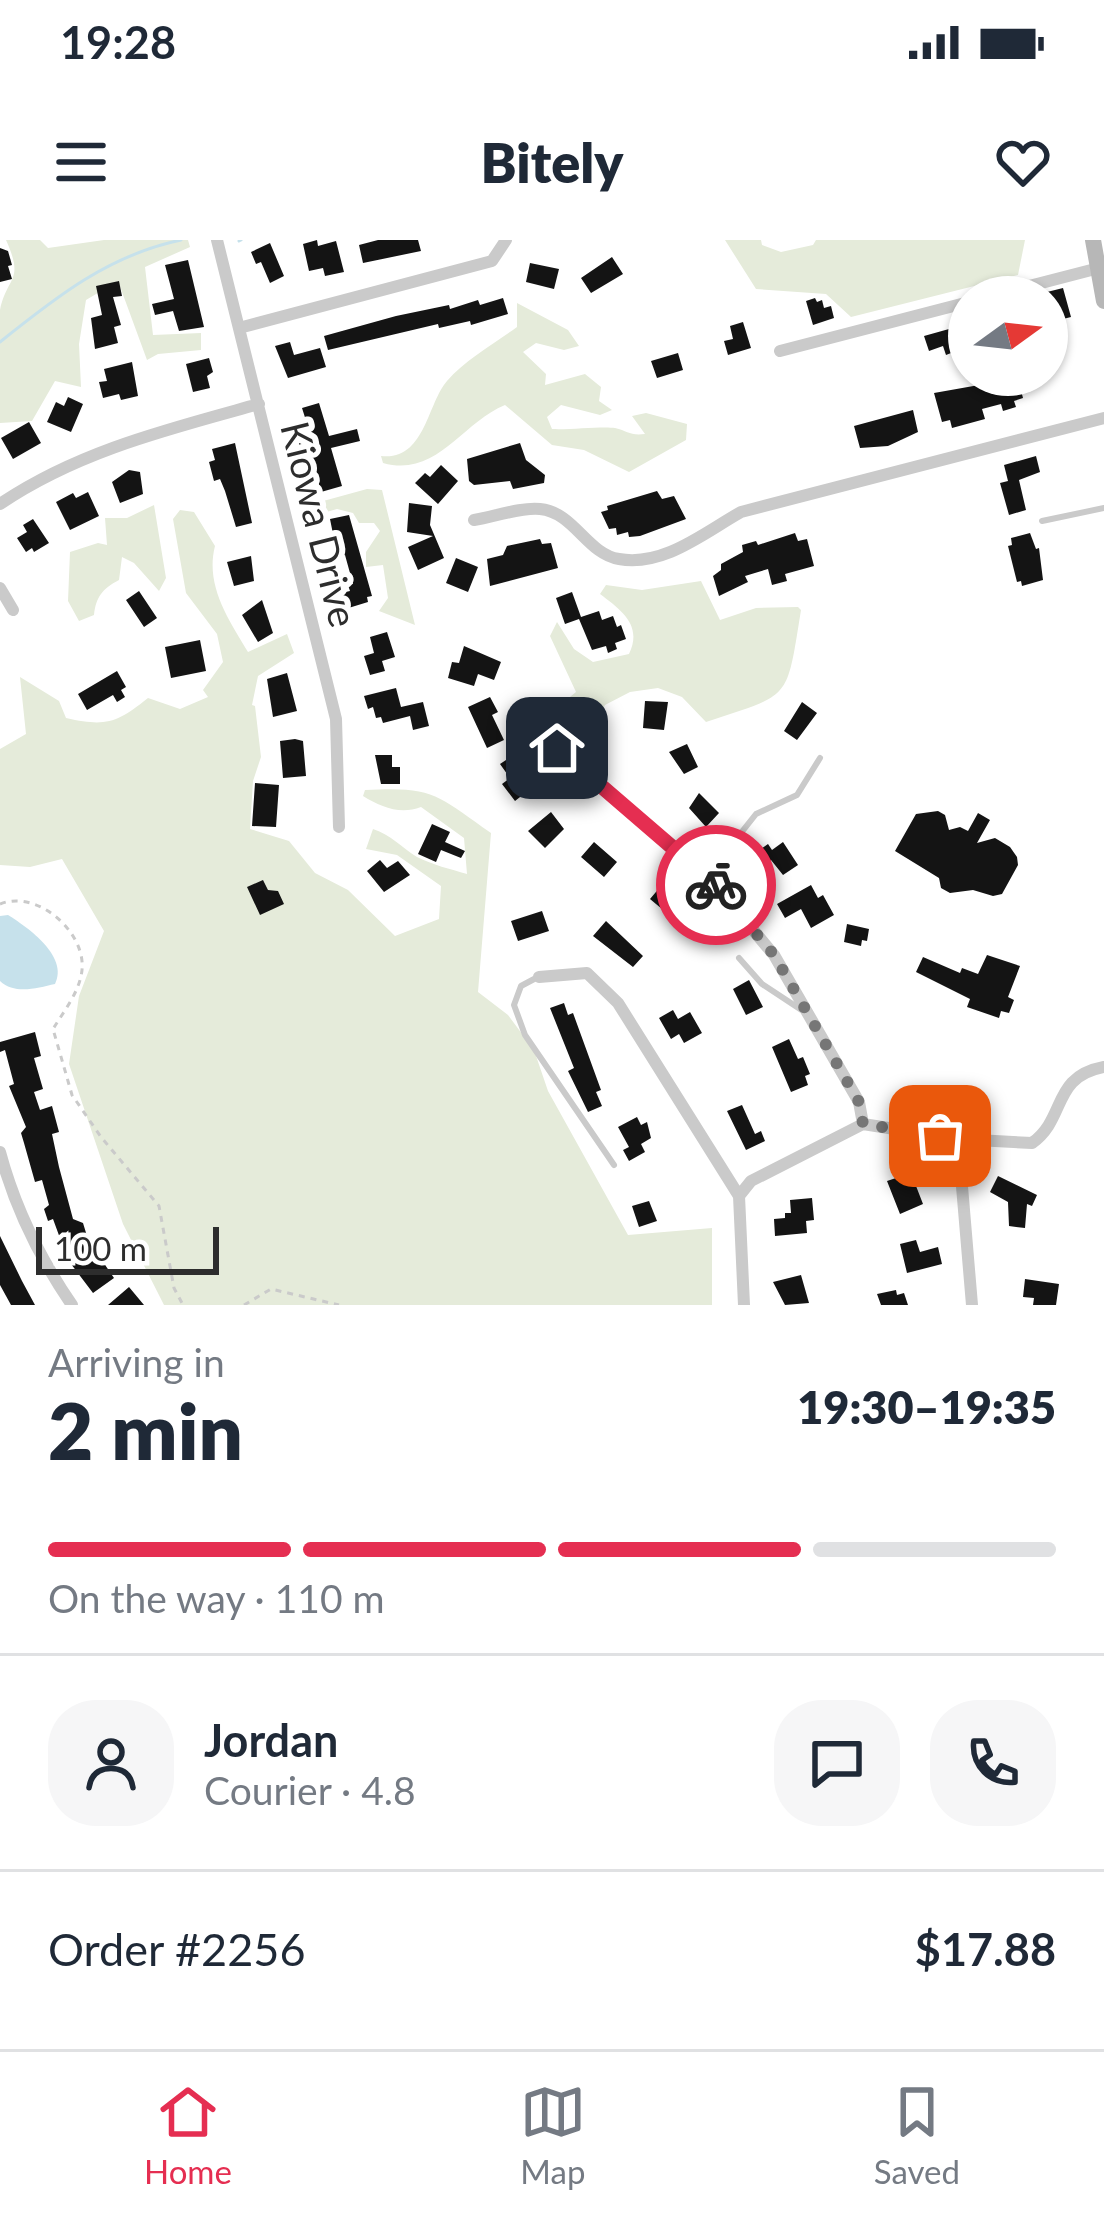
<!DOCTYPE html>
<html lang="en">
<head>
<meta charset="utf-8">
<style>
  body { margin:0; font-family:Lato,sans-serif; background:#f6f6f7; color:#1f2937; height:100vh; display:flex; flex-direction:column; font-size:45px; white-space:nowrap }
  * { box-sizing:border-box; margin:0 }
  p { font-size:39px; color:#747a83 }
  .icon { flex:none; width:66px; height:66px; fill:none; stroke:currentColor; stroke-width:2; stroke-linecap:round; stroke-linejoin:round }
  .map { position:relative; height:1065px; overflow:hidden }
  .sheet { display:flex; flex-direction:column; background:#fff; flex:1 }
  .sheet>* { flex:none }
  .needle { width:78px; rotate:75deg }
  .buttons { position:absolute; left:948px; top:36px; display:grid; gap:24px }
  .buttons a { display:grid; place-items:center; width:120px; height:120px; border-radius:50%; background:#fff; box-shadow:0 3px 9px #0004; font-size:60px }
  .scale { position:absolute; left:36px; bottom:30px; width:183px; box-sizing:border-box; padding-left:12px; border:6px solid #2d2d2d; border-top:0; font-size:33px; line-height:42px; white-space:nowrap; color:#2d2d2d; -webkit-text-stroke:9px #fff; paint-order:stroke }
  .pin { position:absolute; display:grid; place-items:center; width:102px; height:102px; color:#fff; margin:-51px; border-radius:24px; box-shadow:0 6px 18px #0006 }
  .courier { position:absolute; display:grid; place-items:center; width:120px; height:120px; margin:-60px; border:9px solid #e52e51; border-radius:50%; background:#fff; color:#222; box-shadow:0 3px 15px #0007 }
  .headline em { font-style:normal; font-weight:800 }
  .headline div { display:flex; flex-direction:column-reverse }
  .headline { display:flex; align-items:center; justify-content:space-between; height:204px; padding:0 48px }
  h1 { font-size:78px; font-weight:800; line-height:90px }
  .bar { display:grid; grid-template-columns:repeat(4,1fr); gap:18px 12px; align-content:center; height:144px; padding:0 48px }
  .bar i { height:15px; border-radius:9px; background:#e0e1e3 }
  .bar .selected { background:#e52e51 }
  .bar p { grid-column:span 4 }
  .line { display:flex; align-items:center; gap:30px; padding:0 48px; border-top:3px solid #e0e1e3 }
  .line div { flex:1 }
  .round { display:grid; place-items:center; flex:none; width:126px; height:126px; border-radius:48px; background:#f6f6f7 }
  .status { display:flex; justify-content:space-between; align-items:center; height:84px; padding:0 60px; background:#fff; direction:ltr }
  .status svg { height:33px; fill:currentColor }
  header { display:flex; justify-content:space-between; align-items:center; height:156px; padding:0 48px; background:#fff; font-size:54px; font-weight:800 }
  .dock { display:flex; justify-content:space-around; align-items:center; height:168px; border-top:3px solid #e0e1e3; background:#fff; font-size:33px; color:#747a83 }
  .dock a { display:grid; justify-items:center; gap:6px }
  .dock .selected { color:#e52e51 }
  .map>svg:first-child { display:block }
</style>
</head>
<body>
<div class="status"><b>19:28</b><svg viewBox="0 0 49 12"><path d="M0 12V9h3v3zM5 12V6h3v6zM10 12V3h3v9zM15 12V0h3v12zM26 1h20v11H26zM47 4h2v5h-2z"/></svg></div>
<header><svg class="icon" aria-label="menu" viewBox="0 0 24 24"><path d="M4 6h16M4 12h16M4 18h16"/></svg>Bitely<svg class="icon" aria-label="heart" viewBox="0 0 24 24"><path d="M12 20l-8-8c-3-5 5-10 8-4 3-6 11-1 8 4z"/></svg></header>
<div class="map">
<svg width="1104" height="1065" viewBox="0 0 1104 1065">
  <rect width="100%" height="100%" fill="#fff"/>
  <path fill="#e5ebda" d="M6,0H40L48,8L104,0H188L190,7L145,27L153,95L201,93V110L158,114L147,120L118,41L86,60L79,104L81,147L55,141L32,181L0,183C0,150 0,102 0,70C7,36 25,42 6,0Z
    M725,0H761L762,5L781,12L813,5L816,0H1025L1018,35L851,77L826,54L756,49Z
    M517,63L568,90L579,106L564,110L536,103L523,112L546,134L545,145L585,134L601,147L599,161L612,170L600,175L561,165L547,177L552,189C569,190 603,186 615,188C628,191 630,196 645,194L632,176L646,173L687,184L686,200L629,232L584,210L552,205L505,165C461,183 437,238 383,223L381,216C425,221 427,164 447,141C465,120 495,103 517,87Z
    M367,249L382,250L415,385L379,371L388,358L383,325L366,327V312L380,291L374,283H359L353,273L337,269L309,277L316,263Z
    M154,265L166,338L159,351L134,323L122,317L119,340C102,349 96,357 94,375L79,381L68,361L70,312L98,303L107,305L105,278H127Z
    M180,270L194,272L215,306C205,345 228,379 248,412L287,394L294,413L258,436L252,465L255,466L261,517L253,541L250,589L289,601L315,633L348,650L395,696L439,679L441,646L397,615L366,609L373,589C391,595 401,607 417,617C433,625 450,629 467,634L464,598L421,567C400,575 381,567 363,556L365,550C434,546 437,555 491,593L478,752L508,775L534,810L548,851L628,995L712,988V1065H164L123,984L69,824L79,756L104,691L62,619L30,627L0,625V509L26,494L20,437L59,461L66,478C106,487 117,483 148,458L180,469L208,457L203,450L223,422L217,394L186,353L173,279Z
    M701,341L720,380L756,368L798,367L801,370C786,463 792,453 706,482L682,457L658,448L630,452L605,465L590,498L559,466L576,452L550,396L557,382L574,409L593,422L629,414C643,385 621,370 600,354L606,345L642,350Z"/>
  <path fill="#c6e1eb" d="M8,675C29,688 69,717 55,744C37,748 15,755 0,741V676Z"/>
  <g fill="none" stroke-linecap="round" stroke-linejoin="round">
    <path stroke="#c6e1eb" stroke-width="3" d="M239,1L241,0
      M0,102C56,57 109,15 181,0"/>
  </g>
  <path fill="#141414" d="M317,0L318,6L336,1L344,32L325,36L323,28L309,31L303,4Z
    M378,0H418L421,11L363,23L359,5Z
    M270,3L284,36L270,43L261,22L256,24L251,12Z
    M0,8L8,11L12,25L8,26L12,39L0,42Z
    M612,17L623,34L591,53L581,38Z
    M188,20L204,87L179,91L173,71L155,75L152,64L174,59L165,25Z
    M530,23L559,29L554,49L526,42Z
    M119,41L122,56L113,57L121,85L114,87L118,103L95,109L91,78L102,75L96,46Z
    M1063,48L1071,77L1047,83V52Z
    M503,58L508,74L471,85L470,81L439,88L438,84L328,110L324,96L396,76L449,65L450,69L478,60L480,65Z
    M815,58L817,62L822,60L824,68L831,66L834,78L813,85L806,61Z
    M743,82L751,108L728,115L724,101L733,99L730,86Z
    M949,89L951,98L969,92V106L946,115L943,106L929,111L924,96Z
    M290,102L294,115L320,108L326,127L288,138L275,106Z
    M678,113L683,130L657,138L651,121Z
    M209,118L213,132L207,136L210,148L193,152L186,124Z
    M132,122L138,156L121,160L119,154L103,158L99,142L107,141L104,129Z
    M994,135H1017L1023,158L1014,161L1016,167L1003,171L1001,164L982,169L985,179L952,188L950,180L942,182L934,153L996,142Z
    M68,157L83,164L71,192L47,182L56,162L64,166Z
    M319,163L329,196L357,189L360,201L331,208L342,246L321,252L316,233L308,236L296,194L309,190L302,168Z
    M913,170L918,192L888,206L860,208L854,186Z
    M29,182L41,203L13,219L1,198Z
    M235,203L252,283L236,287L225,251L220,239L214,241L209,222L215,220L212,209Z
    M520,203L526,220L545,235L544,243L513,249L510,241L474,245L469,241L467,219Z
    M1036,216L1040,232L1019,240L1026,270L1009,275L1000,243L1008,241L1004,225Z
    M441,225L458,241L438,264L415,243L425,233L430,237Z
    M129,230L140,232L143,254L120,263L112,242Z
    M657,251L662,259L674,256L686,279L640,296L629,297L628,292L617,295L616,288L609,289L601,272L608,270L607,266Z
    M88,252L99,276L70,290L56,262L73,253L76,258Z
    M409,263L432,266L430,285L444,318L418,330L408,307L433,296L407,292Z
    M349,275L372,356L367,357L368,362L342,370L337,354L350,351L348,345L353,344L345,315L333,318L330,305L335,304L330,279Z
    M33,279L49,303L34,312L32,308L26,312L17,298L27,292L23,285Z
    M795,293L798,301L807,299L814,326L785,334L787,341L772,345L768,329L745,336L748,342L719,356L713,336L721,330V324L743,312L742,305L756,301L758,305Z
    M1030,293L1036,309L1039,308L1043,340L1022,346L1021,341L1017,342L1008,306L1012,305L1011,298Z
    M540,299L542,304L551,303L558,328L490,346L487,319L503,315L507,306Z
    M251,316L254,341L234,346L227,322Z
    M456,318L478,327L468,352L446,343Z
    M139,351L157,378L144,387L126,360Z
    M572,352L581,377L599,371L602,380L613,376L617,387L621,385L626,399L615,403L617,409L608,413L606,406L592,410L579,379L565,384L556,358Z
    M262,360L273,393L258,402L242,375Z
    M387,392L395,417L382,421L385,431L370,435L364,416L374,413L370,397Z
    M200,400L206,431L171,438L165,407Z
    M464,406L501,422L494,440L478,434L474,446L448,438L452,422L459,423Z
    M117,431L126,447L121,450L125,457L117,462L113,455L87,470L78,454Z
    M287,433L297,471L273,477L267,439Z
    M396,448L401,467L423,462L429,486L413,490L410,476L383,483L381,477L376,478L373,467L368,469L364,456Z
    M490,457L498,472L492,475L504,500L487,508L468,467Z
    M645,461L668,462L664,490L643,488Z
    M802,462L817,473L797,500L784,491Z
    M295,499L303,501L306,536L283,538L280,501Z
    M687,504L698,527L684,534L669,512Z
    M375,515H392V527H400V544H381Z
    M509,518L534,546L515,561L502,544L510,538L500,524Z
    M255,543L279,545L276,587L252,586Z
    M699,553L719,573L706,587L689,568Z
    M938,571L945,575L949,590L960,587L968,591L978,573L990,580L977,603L995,598L1010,607L1017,617L1018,625L1002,654L993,656L973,650L950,653L941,648L939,638L895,611L916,574Z
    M551,572L564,589L545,608L528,591Z
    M432,584L450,592L445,602L465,611L461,618L441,610L436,622L418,614Z
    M594,602L617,622L604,637L581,617Z
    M783,602L798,625L783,635L771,620L762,626L754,614L768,604L772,610Z
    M380,620L387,628L398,621L410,635L384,652L367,631Z
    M263,640L268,650L278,651L284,664L260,675L247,647Z
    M811,645L818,658L823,655L834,675L811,688L801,669L785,678L777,664Z
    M661,646L691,670L680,684L650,659Z
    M542,671L549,691L518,701L511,681Z
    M606,681L643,716L633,727L593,696Z
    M847,684L869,689L867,701L862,700L861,706L844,702Z
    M987,715L1020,726L1008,757L1014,760L1009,773L1001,771L999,778L967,767L970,759L916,732L923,717L960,733L962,728L978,734Z
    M749,740L763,767L746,775L733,749Z
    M564,763L568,775L573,773L601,850L596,852L602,866L588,872L568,831L574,828L550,768Z
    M673,770L678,779L690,772L702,793L684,803L679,794L671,799L659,778Z
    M35,792L41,816L34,818L43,849L34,852L40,870L52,866L59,892L52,894L59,927L73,979L83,983L94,1019L99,1016L114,1038L93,1053L68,1020L53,979L48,981L44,969L49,965L42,940L35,942L24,903L21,893L26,887L9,846L14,844L5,810L0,812V802Z
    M789,799L798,819L803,817L810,834L805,836L808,845L791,852L772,807Z
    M742,865L755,894L761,891L765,901L746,910L727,871Z
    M637,877L641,885L647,882L651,898L641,904L645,912L629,921L623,910L629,907L618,887Z
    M911,933L923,964L900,974L887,941Z
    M998,936L1037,955L1032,966L1027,964L1025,988L1009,986L1008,962L990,952Z
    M812,958L814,980L806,981L807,993L775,996L774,979L785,978V973H791L790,960Z
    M649,961L657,981L639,987L632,966Z
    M0,996L22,1041L35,1065H11L0,1045Z
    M916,1000L920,1012L938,1007L942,1024L907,1033L900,1004Z
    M801,1035L809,1063L785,1065L773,1042Z
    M1025,1039L1059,1044L1056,1065H1033L1034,1058L1023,1057Z
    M129,1047L144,1065H108Z
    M896,1050L897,1055L904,1053L908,1065H881L877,1054Z"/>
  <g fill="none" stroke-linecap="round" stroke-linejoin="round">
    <path stroke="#cacaca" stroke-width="3" stroke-dasharray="6 6" stroke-linecap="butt" d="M0,664C37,649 86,692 82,730C80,751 64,771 53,789L72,855L101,897L159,966L174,1048L183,1065
      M244,1065L271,1049L339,1065"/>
    <path stroke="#cacaca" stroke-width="6" d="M1042,281L1104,268
      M706,637L756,574L797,555L820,518
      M739,718L762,744L803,771
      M536,738L521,746L514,765L525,795L614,925"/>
    <path stroke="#cacaca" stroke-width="12" d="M217,0L336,479L339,587
      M987,57L1099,28
      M239,88L492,21L506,0
      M780,111L969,62
      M0,264C78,211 169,189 259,164
      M474,280C494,277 520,267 540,269C574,272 587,314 619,319C664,327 705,292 741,272L1104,178
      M0,348L13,370
      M557,508L718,648L774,715L859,862L863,884
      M539,737L587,733L618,763L739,956L744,1065
      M958,899L972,1065
      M0,912C15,968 39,1017 72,1065
      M739,956L751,941L863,884L958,899L1032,903C1067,878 1051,837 1104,827"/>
    <path stroke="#b7b7b7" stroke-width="16" d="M1093,0L1104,61"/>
  </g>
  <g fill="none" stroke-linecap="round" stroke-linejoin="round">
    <path stroke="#767676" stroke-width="12" stroke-dasharray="0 21.6" d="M716,645L774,715L859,862L863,884L940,896"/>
    <path stroke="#e52e51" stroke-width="15" d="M557,508L716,645"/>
  </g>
  <g text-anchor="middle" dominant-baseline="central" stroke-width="12" stroke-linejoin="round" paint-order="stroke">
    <g font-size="39" fill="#2d2d2d" stroke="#fff">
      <text transform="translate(320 284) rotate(76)">Kiowa Drive</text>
    </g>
  </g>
</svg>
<div class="buttons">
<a><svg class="needle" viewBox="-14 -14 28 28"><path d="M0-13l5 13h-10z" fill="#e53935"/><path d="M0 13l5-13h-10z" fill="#747a83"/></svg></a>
</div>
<div class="scale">100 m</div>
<div class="pin" style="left:940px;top:896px;background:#ea580c"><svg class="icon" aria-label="bag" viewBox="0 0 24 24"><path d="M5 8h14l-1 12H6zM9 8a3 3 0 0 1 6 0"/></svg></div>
<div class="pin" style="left:557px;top:508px;background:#1f2937"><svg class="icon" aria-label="home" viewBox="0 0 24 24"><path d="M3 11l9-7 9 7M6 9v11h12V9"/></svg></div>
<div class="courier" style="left:716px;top:645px"><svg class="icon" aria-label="bike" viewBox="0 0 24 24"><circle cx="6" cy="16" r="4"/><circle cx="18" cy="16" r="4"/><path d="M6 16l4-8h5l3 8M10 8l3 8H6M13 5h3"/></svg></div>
</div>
<section class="sheet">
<div class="headline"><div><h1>2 min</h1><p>Arriving in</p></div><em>19:30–19:35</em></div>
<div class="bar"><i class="selected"></i><i class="selected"></i><i class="selected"></i><i></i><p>On the way · 110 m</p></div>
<div class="line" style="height:216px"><a class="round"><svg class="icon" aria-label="person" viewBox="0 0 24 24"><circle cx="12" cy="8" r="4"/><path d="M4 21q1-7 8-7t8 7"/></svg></a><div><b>Jordan</b><p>Courier · 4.8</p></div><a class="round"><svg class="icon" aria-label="chat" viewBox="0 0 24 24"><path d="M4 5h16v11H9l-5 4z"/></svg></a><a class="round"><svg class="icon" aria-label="phone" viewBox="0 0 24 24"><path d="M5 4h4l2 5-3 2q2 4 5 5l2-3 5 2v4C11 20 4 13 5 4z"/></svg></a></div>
<div class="line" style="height:156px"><div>Order #2256</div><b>$17.88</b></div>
</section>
<nav class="dock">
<a class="selected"><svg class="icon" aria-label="home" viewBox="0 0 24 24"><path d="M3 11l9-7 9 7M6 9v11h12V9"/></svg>Home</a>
<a><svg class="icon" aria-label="map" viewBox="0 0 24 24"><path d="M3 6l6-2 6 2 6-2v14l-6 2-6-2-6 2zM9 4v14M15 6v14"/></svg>Map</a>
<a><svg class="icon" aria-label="saved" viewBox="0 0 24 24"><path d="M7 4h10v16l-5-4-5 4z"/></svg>Saved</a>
</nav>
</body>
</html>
